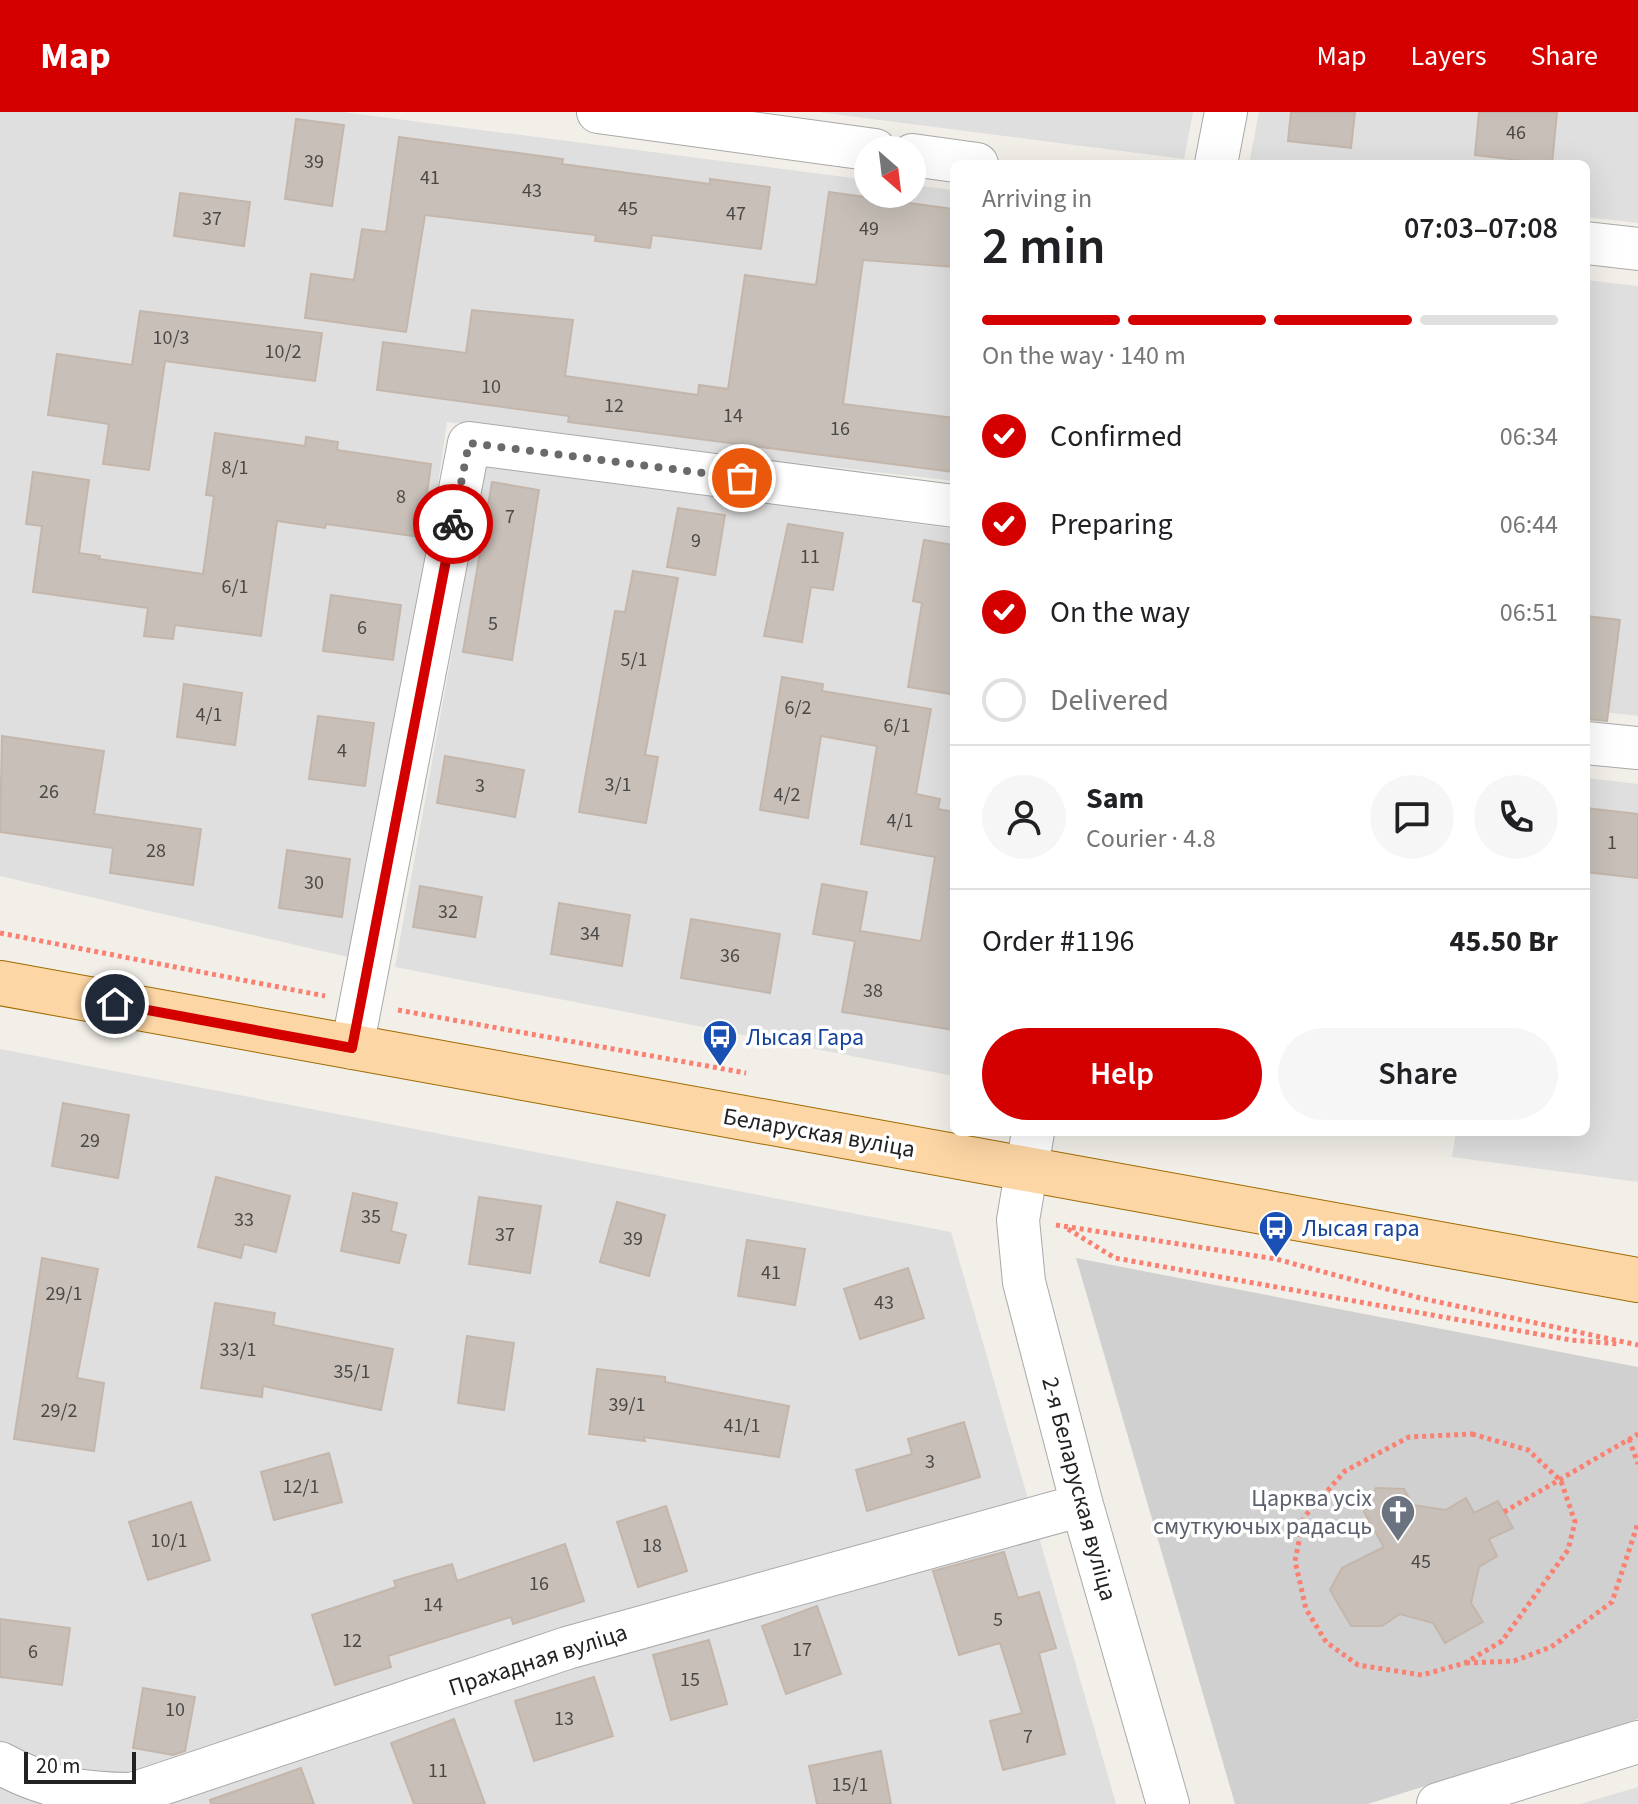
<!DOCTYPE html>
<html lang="en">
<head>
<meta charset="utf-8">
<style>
  body { margin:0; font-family:"Source Sans 3",sans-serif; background:#f6f6f6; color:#202124; height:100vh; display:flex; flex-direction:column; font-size:30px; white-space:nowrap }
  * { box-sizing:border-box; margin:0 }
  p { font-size:26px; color:#757577 }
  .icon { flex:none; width:44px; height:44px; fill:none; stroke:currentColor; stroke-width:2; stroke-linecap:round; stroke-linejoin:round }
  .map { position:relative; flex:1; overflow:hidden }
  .panel { position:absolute; left:950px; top:48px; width:640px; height:976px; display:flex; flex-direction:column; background:#fff; border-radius:12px; box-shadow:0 8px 32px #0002 }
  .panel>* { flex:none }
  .needle { width:52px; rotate:152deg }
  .controls { position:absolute; left:854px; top:24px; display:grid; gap:16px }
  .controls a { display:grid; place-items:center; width:72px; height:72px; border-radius:50%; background:#fff; box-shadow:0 8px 32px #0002; font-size:40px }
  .scale { position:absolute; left:24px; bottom:20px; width:112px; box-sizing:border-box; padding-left:8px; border:4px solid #222; border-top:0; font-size:22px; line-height:28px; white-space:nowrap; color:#222; -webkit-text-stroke:6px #fff; paint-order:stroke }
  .pin { position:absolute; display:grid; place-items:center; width:68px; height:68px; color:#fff; margin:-34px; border:4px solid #fff; border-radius:50%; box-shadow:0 2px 8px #0007 }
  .courier { position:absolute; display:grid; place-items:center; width:80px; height:80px; margin:-40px; border:6px solid #d40000; border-radius:50%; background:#fff; color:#222; box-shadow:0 2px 10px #0007 }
  .overview em { font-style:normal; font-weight:600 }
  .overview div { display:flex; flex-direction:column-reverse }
  .overview { display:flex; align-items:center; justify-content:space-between; height:136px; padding:0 32px }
  h1 { font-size:52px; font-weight:600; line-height:60px }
  .bar { display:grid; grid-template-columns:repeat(4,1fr); gap:12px 8px; align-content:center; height:96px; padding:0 32px }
  .bar i { height:10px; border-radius:6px; background:#e0e0e0 }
  .bar .current { background:#d40000 }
  .bar p { grid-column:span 4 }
  .line { display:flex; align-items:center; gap:20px; padding:0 32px; border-top:2px solid #e0e0e0 }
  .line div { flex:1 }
  .round { display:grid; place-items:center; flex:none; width:84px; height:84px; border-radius:42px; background:#f6f6f6 }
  ol { padding:0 32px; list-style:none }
  li { display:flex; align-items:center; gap:24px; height:88px }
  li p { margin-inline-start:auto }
  li .icon { padding:8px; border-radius:50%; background:#d40000; color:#fff; stroke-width:4 }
  li:last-child { color:#757577 }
  li i { width:44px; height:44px; border:4px solid #e0e0e0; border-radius:50% }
  .primary-button { display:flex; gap:16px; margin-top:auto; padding:16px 32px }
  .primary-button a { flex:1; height:92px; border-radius:48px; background:#d40000; color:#fff; font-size:32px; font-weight:600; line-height:92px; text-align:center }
  .primary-button a+a { background:#f6f6f6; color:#202124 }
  header { display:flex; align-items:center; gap:48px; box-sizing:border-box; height:112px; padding:0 40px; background:#d40000; color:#fff }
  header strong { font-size:38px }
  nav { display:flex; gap:44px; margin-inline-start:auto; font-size:28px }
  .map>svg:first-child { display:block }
</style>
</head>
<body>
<header>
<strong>Map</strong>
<nav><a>Map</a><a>Layers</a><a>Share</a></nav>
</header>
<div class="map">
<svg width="1638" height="1692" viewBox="0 0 1638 1692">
  <rect width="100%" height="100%" fill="#f2efe9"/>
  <path fill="#e0dfdf" d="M0,0H343L868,68V82H912V73L954,78V369L447,310L428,441L352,846L0,764Z
    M818,0H1193L1184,47Z
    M1259,0H1638V111L1586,105V52H1249Z
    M1586,168L1638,174V604L1586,598Z
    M486,351L954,417V964L395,855Z
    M1586,666L1638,672V1070L1452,1045L1456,1020H1586Z
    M0,937L951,1120L1116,1692H0Z
    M1638,1675V1692H1580Z"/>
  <path fill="#d0d0d0" d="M1076,1146L1638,1255V1607L1368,1692H1235Z"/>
  <path fill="#c7bfb8" stroke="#c4b6ab" stroke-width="2" d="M1291,0H1355L1351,36L1288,29Z
    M1479,0H1557L1552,52L1475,43Z
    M296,7L344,13L332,94L285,87Z
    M399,25L563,47L562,52L710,72V67L770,75L761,137L652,123L650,136L595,129L596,123L425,103L406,220L305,206L311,162L354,168L362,117L386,120Z
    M829,80L954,97V155L863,148L843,292L954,306V360L568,310L569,304L377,278L383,230L466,241L472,198L573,208L565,264L698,283L699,273L728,277L745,163L816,173Z
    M180,81L250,90L244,134L174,124Z
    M140,199L322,221L315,269L165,249L149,358L103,352L109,312L48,303L57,242L132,253Z
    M215,321L305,334L306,325L338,330L337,338L431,352L421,425L326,412L325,416L277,409L261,524L175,513L173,527L144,524L148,496L33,480L42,414L26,412L33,360L89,368L79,441L100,444L99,447L203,462L214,384L206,383Z
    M492,370L539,378L512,548L463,540Z
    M678,396L725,403L715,463L667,455Z
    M788,412L843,421L833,478L811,475L802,530L764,524Z
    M924,428L954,433V563L951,582L908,575L922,491L913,489Z
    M633,459L678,466L645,643L658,645L646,711L579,700L615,499L625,500Z
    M331,483L401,493L393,548L323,539Z
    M1586,504L1620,508L1607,609L1586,607Z
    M782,565L823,572L822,579L931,597L916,682L940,687L938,697L954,700V918L842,900L855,829L813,822L822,772L867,780L860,819L921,829L935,745L861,732L877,634L821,624L808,706L760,698Z
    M184,572L242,581L235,633L177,625Z
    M318,604L374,611L365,674L309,667Z
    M2,624L104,639L94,702L201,717L193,773L110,761L113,736L0,720Z
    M445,644L524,658L515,705L437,691Z
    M1586,696L1638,702V766L1586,760Z
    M287,738L350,747L342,805L279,796Z
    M420,774L482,785L475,825L413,815Z
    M559,791L630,803L622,854L551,842Z
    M691,807L780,822L770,881L681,866Z
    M63,991L129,1003L118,1066L52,1054Z
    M216,1065L290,1084L276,1140L244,1132L241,1146L198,1135Z
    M353,1081L397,1091L391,1119L406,1123L399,1151L341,1139Z
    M479,1085L541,1094L530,1161L469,1152Z
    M617,1090L665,1103L649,1164L600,1150Z
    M747,1128L805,1137L795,1193L738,1184Z
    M42,1146L98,1157L77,1266L104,1271L94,1339L14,1327Z
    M908,1156L924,1206L860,1227L844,1177Z
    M215,1191L275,1201L273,1213L393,1237L381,1298L263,1274L262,1285L201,1276Z
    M467,1224L514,1231L504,1298L458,1291Z
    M597,1257L665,1265V1270L789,1294L779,1345L644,1325L645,1329L589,1322Z
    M964,1310L980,1365L867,1399L856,1358L912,1342L908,1327Z
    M329,1341L342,1390L274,1408L261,1360Z
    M1376,1376L1404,1377L1413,1393L1446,1398L1466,1386L1474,1401L1498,1389L1513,1416L1489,1427L1497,1444L1479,1455L1471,1491L1483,1510L1445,1531L1433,1511L1400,1502L1382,1514H1351L1330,1478L1342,1456L1384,1435L1364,1400Z
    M191,1390L210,1448L148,1468L129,1410Z
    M666,1394L687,1459L638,1475L617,1410Z
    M565,1432L584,1489L513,1512L511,1505L388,1544L391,1555L335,1573L312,1503L396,1475L394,1469L452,1452L457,1469Z
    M1004,1440L1018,1486L1039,1480L1056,1536L1039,1541L1065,1642L1003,1658L990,1609L1022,1601L1000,1531L959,1543L933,1459Z
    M817,1494L841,1562L786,1582L762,1514Z
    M0,1507L70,1516L62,1573L0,1565Z
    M709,1528L727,1592L671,1608L653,1543Z
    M594,1565L613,1624L534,1649L515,1589Z
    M143,1576L195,1585L185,1639L173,1643L133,1636Z
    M454,1607L485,1692H414L391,1631Z
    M881,1639L891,1692H817L809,1654Z
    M301,1656L314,1692H211L210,1688Z"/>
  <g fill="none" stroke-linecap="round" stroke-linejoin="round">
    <defs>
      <path id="minor" d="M598,0L875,38
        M912,43L977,52
        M1216,52L1226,0
        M1586,131L1638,137
        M1586,631L1638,636
        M352,936L469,331L954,394
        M1033,1020L1018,1108L1024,1170L1082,1393L1168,1692
        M0,1651C43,1675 83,1682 132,1682L567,1536L1082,1393
        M1438,1692L1638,1630"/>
      <path id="major" d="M0,871L1638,1168"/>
    </defs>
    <use href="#minor" stroke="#a9a9a9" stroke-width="44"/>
    <use href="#major" stroke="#a06b00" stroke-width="46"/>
    <path stroke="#fa8072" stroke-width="5" stroke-dasharray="4 4" stroke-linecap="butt" d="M0,821L325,884
      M398,898L746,961
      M1056,1113L1276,1147L1420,1186L1638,1233
      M1068,1117L1115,1146L1571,1228L1619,1232
      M1472,1322L1528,1338L1561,1369L1575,1410L1568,1438L1502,1529L1465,1551L1422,1563L1358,1553L1326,1530L1306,1497L1295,1449L1304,1405L1345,1359L1409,1325Z
      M1629,1327L1638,1352
      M1504,1400L1638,1322
      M1466,1551L1514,1549L1551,1535L1612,1490L1638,1411"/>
    <use href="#minor" stroke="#fff" stroke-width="42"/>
    <use href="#major" stroke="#fcd6a4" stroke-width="44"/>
  </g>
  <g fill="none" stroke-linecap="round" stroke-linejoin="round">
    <path stroke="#6b6a68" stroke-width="8" stroke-dasharray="0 14.4" d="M453,412L469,331L742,366"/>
    <path stroke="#d40000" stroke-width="10" d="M115,892L352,936L453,412"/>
  </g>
  <defs>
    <symbol id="bus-pin" viewBox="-11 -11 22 30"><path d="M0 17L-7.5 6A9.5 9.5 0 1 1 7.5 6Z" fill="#1a4fb4" stroke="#fff"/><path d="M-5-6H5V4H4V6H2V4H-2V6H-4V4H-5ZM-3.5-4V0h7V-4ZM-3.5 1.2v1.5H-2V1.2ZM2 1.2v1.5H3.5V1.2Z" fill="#fff"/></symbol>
    <symbol id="church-pin" viewBox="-11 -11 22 30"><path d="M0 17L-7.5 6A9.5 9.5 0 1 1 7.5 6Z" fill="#6b7280" stroke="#fff"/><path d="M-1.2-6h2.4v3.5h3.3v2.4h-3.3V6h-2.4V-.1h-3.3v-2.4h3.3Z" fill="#fff"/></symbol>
  </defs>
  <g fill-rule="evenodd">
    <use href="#bus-pin" x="700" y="905" width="40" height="54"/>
    <use href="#bus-pin" x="1256" y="1096" width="40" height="54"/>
    <use href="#church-pin" x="1378" y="1380" width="40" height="54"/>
  </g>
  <g text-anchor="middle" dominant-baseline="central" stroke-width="7" stroke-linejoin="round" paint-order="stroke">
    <g font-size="20" fill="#4b4948">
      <text x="1516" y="21">46</text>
      <text x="314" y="50">39</text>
      <text x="430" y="66">41</text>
      <text x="532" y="79">43</text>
      <text x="628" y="97">45</text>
      <text x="736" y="102">47</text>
      <text x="212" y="107">37</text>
      <text x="869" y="117">49</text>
      <text x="171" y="226">10/3</text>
      <text x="283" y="240">10/2</text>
      <text x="491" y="275">10</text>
      <text x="614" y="294">12</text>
      <text x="733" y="304">14</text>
      <text x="840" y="317">16</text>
      <text x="235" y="356">8/1</text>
      <text x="401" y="385">8</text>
      <text x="510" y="405">7</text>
      <text x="696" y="429">9</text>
      <text x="810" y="445">11</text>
      <text x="235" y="475">6/1</text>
      <text x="493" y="512">5</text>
      <text x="362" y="516">6</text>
      <text x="634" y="548">5/1</text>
      <text x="798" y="596">6/2</text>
      <text x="209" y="603">4/1</text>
      <text x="897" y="614">6/1</text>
      <text x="342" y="639">4</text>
      <text x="618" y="673">3/1</text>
      <text x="480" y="674">3</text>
      <text x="49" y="680">26</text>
      <text x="787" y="683">4/2</text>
      <text x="900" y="709">4/1</text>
      <text x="1612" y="731">1</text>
      <text x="156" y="739">28</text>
      <text x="314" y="771">30</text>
      <text x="448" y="800">32</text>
      <text x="590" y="822">34</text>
      <text x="730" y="844">36</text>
      <text x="873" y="879">38</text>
      <text x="90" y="1029">29</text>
      <text x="371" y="1105">35</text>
      <text x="244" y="1108">33</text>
      <text x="505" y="1123">37</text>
      <text x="633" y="1127">39</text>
      <text x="771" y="1161">41</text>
      <text x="64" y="1182">29/1</text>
      <text x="884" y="1191">43</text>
      <text x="238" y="1238">33/1</text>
      <text x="352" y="1260">35/1</text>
      <text x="627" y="1293">39/1</text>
      <text x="59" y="1299">29/2</text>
      <text x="742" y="1314">41/1</text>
      <text x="930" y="1350">3</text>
      <text x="301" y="1375">12/1</text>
      <text x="169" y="1429">10/1</text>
      <text x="652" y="1434">18</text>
      <text x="1421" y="1450">45</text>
      <text x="539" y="1472">16</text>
      <text x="433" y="1493">14</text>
      <text x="998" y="1508">5</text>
      <text x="352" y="1529">12</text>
      <text x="802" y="1538">17</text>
      <text x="33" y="1540">6</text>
      <text x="690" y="1568">15</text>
      <text x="175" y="1598">10</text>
      <text x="564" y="1607">13</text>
      <text x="1028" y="1625">7</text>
      <text x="438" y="1659">11</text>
      <text x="850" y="1673">15/1</text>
    </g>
    <g font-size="24" fill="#164399" stroke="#fff" text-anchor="start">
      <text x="746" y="925">Лысая Гара</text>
      <text x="1302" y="1116">Лысая гара</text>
    </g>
    <g font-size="24" fill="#222" stroke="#fff">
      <text transform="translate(819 1021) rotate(10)">Беларуская вуліца</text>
      <text transform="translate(1079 1377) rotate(75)">2-я Беларуская вуліца</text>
      <text transform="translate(538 1548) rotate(-18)">Прахадная вуліца</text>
    </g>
    <g font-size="24" fill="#5b616d" stroke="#fff" text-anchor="end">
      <text x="1372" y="1386">Царква усіх<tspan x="1372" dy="28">смуткуючых радасць</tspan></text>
    </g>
  </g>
</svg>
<div class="controls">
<a><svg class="needle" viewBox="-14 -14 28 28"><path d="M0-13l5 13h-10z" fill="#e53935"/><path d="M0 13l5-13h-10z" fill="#757577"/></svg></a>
</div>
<div class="scale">20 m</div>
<div class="pin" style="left:742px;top:366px;background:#ea580c"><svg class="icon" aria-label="bag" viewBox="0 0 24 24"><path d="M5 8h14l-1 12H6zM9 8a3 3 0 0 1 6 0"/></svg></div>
<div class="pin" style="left:115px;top:892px;background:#1f2937"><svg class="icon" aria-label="home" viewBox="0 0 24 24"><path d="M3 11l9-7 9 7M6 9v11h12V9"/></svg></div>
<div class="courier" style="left:453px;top:412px"><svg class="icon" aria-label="bike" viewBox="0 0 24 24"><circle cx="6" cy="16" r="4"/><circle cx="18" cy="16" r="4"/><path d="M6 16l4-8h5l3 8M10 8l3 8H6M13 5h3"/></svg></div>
<section class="panel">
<div class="overview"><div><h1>2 min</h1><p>Arriving in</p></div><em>07:03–07:08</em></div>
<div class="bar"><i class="current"></i><i class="current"></i><i class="current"></i><i></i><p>On the way · 140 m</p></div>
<ol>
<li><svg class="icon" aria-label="check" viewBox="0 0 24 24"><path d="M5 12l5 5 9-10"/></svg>Confirmed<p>06:34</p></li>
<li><svg class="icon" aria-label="check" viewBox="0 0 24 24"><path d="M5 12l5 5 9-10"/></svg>Preparing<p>06:44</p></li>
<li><svg class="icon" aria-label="check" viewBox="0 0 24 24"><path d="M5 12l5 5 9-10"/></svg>On the way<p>06:51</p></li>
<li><i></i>Delivered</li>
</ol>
<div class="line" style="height:144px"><a class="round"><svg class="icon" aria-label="person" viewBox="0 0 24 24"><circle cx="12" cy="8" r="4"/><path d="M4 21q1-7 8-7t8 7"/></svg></a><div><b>Sam</b><p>Courier · 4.8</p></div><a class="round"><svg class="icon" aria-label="chat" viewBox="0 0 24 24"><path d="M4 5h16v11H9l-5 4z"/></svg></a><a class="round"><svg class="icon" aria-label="phone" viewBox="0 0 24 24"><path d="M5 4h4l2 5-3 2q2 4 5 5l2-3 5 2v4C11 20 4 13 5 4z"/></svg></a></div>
<div class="line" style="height:104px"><div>Order #1196</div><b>45.50 Br</b></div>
<div class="primary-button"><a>Help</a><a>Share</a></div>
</section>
</div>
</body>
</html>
